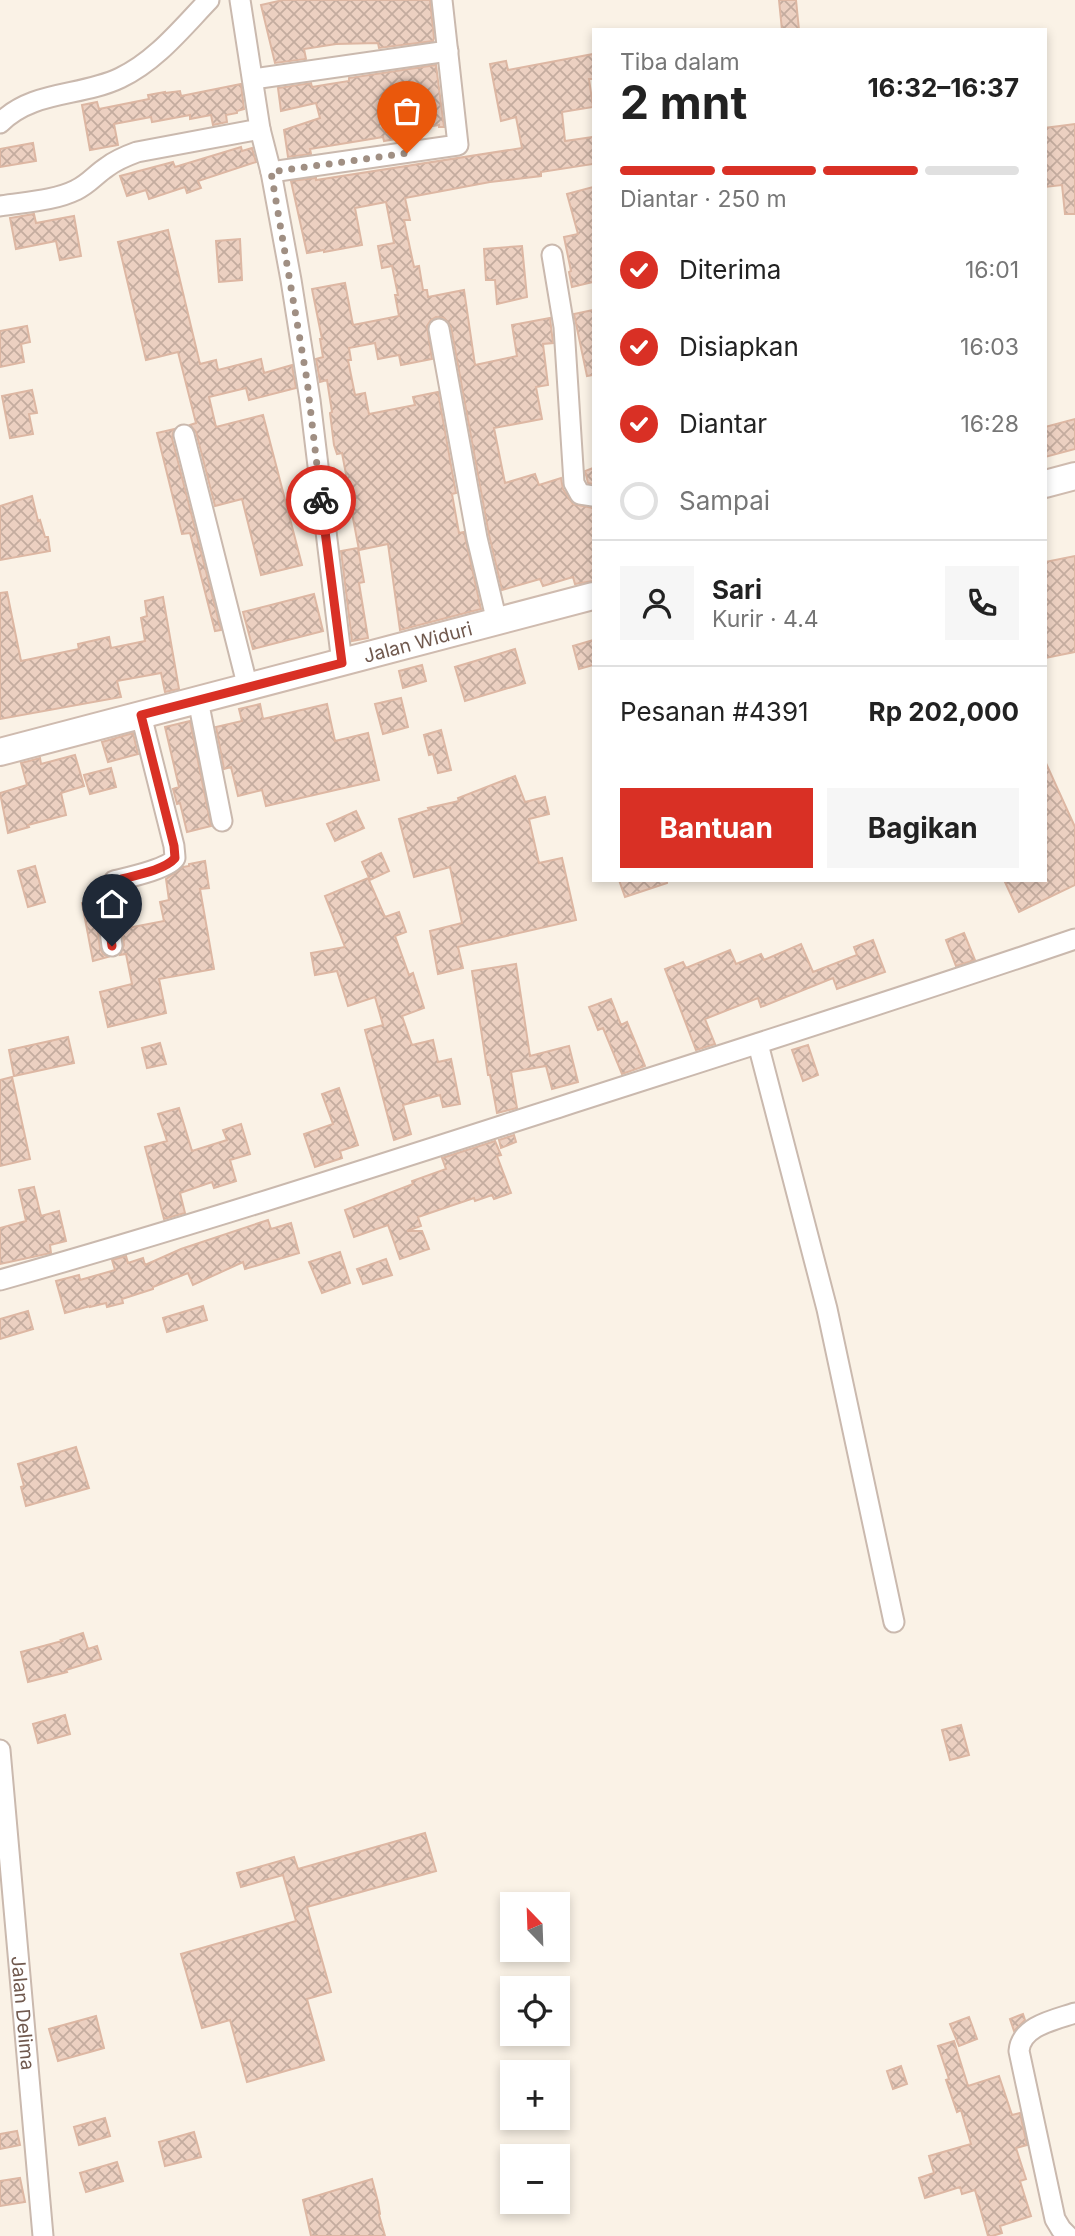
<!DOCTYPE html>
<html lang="id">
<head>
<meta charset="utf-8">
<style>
  body { margin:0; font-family:Inter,sans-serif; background:#f6f6f6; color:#222; height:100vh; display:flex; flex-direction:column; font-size:26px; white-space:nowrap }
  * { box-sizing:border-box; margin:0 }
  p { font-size:23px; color:#767676 }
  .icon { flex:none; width:38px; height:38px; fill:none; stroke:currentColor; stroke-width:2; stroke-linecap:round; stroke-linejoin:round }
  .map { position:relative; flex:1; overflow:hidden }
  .details { position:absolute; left:592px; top:28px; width:455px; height:854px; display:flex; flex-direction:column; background:#fff; border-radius:0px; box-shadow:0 4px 10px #0003 }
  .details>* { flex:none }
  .needle { width:46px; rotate:337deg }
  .buttons { position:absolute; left:500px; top:1892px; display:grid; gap:14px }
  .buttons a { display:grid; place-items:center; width:70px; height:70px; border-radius:0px; background:#fff; box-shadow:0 4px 10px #0003; font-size:35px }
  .pin { position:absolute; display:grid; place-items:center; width:60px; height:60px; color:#fff; margin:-72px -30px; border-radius:50% 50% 50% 0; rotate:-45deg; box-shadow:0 0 7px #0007 }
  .pin .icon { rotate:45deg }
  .courier { position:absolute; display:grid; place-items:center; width:70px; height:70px; margin:-35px; border:5px solid #d93025; border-radius:50%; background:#fff; color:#222; box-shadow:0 2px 9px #0007 }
  .headline em { font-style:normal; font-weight:700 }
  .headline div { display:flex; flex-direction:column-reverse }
  .headline { display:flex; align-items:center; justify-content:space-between; height:119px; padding:0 28px }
  h1 { font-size:46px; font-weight:700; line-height:52px }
  .bar { display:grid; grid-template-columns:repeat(4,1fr); gap:10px 7px; align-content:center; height:84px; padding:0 28px }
  .bar i { height:9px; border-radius:5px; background:#e0e0e0 }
  .bar .active { background:#d93025 }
  .bar p { grid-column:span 4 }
  .line { display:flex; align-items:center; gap:18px; padding:0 28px; border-top:2px solid #e0e0e0 }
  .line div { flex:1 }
  .round { display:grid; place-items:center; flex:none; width:74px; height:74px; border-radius:0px; background:#f6f6f6 }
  ol { padding:0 28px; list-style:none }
  li { display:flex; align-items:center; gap:21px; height:77px }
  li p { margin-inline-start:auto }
  li .icon { padding:7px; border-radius:50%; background:#d93025; color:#fff; stroke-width:4 }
  li:last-child { color:#767676 }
  li i { width:38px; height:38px; border:4px solid #e0e0e0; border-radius:50% }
  .button { display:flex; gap:14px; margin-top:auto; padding:14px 28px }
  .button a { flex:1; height:80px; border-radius:0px; background:#d93025; color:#fff; font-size:28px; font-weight:700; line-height:80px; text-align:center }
  .button a+a { background:#f6f6f6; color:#222 }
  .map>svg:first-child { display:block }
</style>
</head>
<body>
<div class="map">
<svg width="1075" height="2236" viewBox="0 0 1075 2236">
  <defs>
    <pattern id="building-cross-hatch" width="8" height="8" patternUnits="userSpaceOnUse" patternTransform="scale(1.75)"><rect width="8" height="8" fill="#ecd0c1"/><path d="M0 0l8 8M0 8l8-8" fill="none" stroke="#c4ac9f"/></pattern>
  </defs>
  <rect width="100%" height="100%" fill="#faf2e6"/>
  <path fill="url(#building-cross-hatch)" stroke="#ddb7a3" stroke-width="2" d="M283,0H430L434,38L433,41L379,48L378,43L336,44L304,49L306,59L275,63L261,5Z
    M779,0H796L799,30H782Z
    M593,54V79H589L593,107L562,112L565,141L593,137V164L541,172V176L490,182L405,198L410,220H404L414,267L419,266L423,290H427L428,297L464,290L475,365L517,356L512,325L550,318L553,343L543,344L548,385L536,387L542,419L494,428L505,483L535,474L539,485L561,478L563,489L573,504L593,508V581L575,584L573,577L543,586L540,579L502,590L489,535L451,327L444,318L436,317L431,320L427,326L432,359L401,365L399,355L378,359L375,343L349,348L351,360H348L355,395L365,393L369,414L415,405L413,397L438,392L456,493L452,494L459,533L464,532L481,609L400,630L388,544L359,550L352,513L346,514L342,492L349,490L342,453L337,454L334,445L330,413L332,412L327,380L320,382L316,359L323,357L320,339H322L312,289L345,283L353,325L399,316L395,295H398L392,266L382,268L378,246L394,243L386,202L355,208L362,245L324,252V250L307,253L291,181L316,178V180L522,148L516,117L501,121L490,64L506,61L508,70Z
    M436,65L444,127H439V125L401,131L402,138L384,141L383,137L365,140L310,149L311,154L288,157L284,130L320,118L316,103L281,111L278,88L311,83L312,87L330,84L349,81V78Z
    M241,84L244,109L237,111V113L226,115L227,122L213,125L211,115L190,119V115L152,122L151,117L114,124L118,145L90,150L82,105L97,102L99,109L149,99L148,95L165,92V93L180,91L181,96Z
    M1075,124V214H1065L1062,185L1045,187V128Z
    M33,143L36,161L0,167V149Z
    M241,147L242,151L252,148L256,162L198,181L201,188L187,193L185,187L149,199L146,190L127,196L120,176L173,162L175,167Z
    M593,187V282L572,287L569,272L571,271L564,237L578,234L567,194Z
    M34,214L36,223L74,216L81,256L60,260L56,241L16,249L10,218Z
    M168,230L200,364L216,360L218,370L261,359L264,373L292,365L296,388L249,400L246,388L209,397L216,427L263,415L302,565L261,575L242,499L215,506L196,432L190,425L196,423L178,352L146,360L118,242Z
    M240,239L242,280L219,282L216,241Z
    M522,246L527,297L497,304L495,280H486L484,249Z
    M593,310V375L587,376L574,314Z
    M27,326L30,342L21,344L24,362L0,367V331Z
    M32,390L37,413L29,414L33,434L10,438L2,396Z
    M1075,419V449L1045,457V427Z
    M174,429L172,438L221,630L215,631L190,533L182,534L157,433Z
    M593,468V484L588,483L585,471Z
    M32,496L38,521L40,520L45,537H48L50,551L0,560V506Z
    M358,548L364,582L359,583L368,638L352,641L341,551Z
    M1075,556V652L1045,658V562Z
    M7,592L21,661L79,649L78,644L109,637L111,648L145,641L141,618L147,616L145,601L163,597L179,689L165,692L161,673L117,681L121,697L0,719V593Z
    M314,594L323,631L253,649L243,612Z
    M593,640V665L579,669L573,646Z
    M515,649L525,683L465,701L455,667Z
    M422,665L426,681L403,688L399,671Z
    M401,698L408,727L383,734L375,704Z
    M260,704L263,719L327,704L335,741L368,733L379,780L266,806L262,790L238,796L231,767L224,769L216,727L242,721L239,709Z
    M190,721L211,826L187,832L180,803L177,804L173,789L179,787L165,727Z
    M441,730L451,770L438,773L433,754L429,755L424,735Z
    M133,733L138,754L108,762L102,742Z
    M75,755L84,786L61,793L66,815L28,825L29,827L8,833L0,793L27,785L21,763L40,758L41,764Z
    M1045,761L1075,827V885L1019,912L1004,880H1045Z
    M111,768L116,787L90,794L84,775Z
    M515,776L525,802L545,797L549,814L529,819L539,863L562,858L576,920L458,947L463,968L438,974L430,931L462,923L450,867L414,877L399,819L429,810L428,808L459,801L458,798Z
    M356,811L364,828L335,841L327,824Z
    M381,853L389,871L370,880L362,862Z
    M205,861L209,888L200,889L214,969L159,979L166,1013L108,1027L100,992L132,984L126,954L120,955L124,945L122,929L164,921L160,902L169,900L166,879L183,867L189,866V864Z
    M35,866L45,902L28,907L18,871Z
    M368,878L385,917L399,912L406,932L395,936L409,975L413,973L424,1008L402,1016L412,1045L433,1040L438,1062L451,1059L460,1104L443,1107L440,1095L403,1105L411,1134L394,1140L365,1030L383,1025L375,997L348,1006L337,971L315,975L311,953L345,947L325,896Z
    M619,880H667V883L625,897Z
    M94,901L100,948L103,954L108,957L93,961L82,903Z
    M964,933L975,960L956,966L946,940Z
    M873,940L885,972L837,989L833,978L761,1007L758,998L705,1019L715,1044L696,1050L665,969L683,962L686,968L730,950L736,964L761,954L764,960L801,944L813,972L857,955L854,947Z
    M516,964L530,1056L569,1046L578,1082L552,1089L546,1066L511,1072L517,1108L497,1113L490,1075H488L472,971Z
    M611,999L621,1025L627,1022L645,1066L622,1074L603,1028L598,1030L589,1007Z
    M68,1037L74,1063L14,1076L9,1050Z
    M160,1043L166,1064L147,1068L142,1048Z
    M808,1045L818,1075L803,1081L792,1050Z
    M12,1077L30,1159L0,1166V1080Z
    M339,1088L358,1145L340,1151L342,1158L315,1167L304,1134L333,1124L322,1094Z
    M179,1108L192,1151L227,1140L223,1130L241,1124L250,1154L230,1160L236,1181L214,1188L212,1182L180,1193L185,1213L164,1219L145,1147L167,1141L158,1114Z
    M514,1135L516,1142L501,1148L499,1140Z
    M495,1141L501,1155L497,1156L511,1193L494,1199L492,1195L475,1201L474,1198L418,1217L421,1226L407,1231H422L429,1249L400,1259L388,1225L354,1237L345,1210L413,1184L412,1181L446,1169L442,1158Z
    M34,1187L41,1216L59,1211L66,1241L50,1245L51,1253L0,1264V1228L26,1221L19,1190Z
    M268,1220L271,1229L291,1223L299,1253L245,1269L243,1262L193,1285L188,1273L153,1287V1289L122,1299L123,1303L107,1307L106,1303L90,1307V1306L65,1313L56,1281L79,1275L80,1280L115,1270L112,1260L126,1256L128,1263L143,1258L145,1265L181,1249Z
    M340,1252L350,1283L322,1293L309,1262Z
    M386,1259L392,1275L363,1284L357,1269Z
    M203,1306L207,1320L167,1332L163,1318Z
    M28,1311L33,1329L0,1339V1319Z
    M76,1447L89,1488L26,1506L21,1487L24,1486L18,1464Z
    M83,1633L88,1649L97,1646L101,1659L66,1670L67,1672L28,1682L21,1652L62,1641L61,1640Z
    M65,1715L70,1734L38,1743L33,1724Z
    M961,1725L969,1755L950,1760L942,1730Z
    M425,1833L436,1871L307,1907L331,1992L307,1999L324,2060L247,2082L230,2020L202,2028L181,1954L296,1921L283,1875L241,1887L237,1873L294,1857L298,1869Z
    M1023,2014L1025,2020L1014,2031L1010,2019Z
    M96,2016L104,2048L58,2061L49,2029Z
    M969,2017L977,2039L959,2046L950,2024Z
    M954,2041L968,2086L999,2076L1012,2115L1020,2113L1027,2145L1016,2148L1026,2179L1020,2181L1031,2216L1000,2226L1002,2233L992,2236H988L975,2190L962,2194L960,2187L925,2198L919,2178L934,2173L929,2156L971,2144L961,2110L957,2112L946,2080L949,2079L938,2046Z
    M901,2066L907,2084L893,2089L887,2071Z
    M105,2118L110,2136L79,2145L74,2127Z
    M17,2131L20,2145L0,2149V2134Z
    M194,2132L201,2157L165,2166L159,2142Z
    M117,2162L123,2181L86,2192L80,2173Z
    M20,2178L25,2202L0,2206V2181Z
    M372,2179L378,2202L380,2214L379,2215L385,2236H311L303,2200Z"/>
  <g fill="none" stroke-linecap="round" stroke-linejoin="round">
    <defs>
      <g id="minor">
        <path d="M253,79L448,51"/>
        <path d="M0,123C33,90 80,97 120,78C156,61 182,28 209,0"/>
        <path d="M260,129L271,172L458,145L442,0"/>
        <path d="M271,172L291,280L310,400L342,663"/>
        <path d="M0,206C24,202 54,201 76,190C89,184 96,174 107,167C116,160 126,156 137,152L260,129L240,0"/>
        <path d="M552,255L564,327L574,483L580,494L593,496"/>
        <path d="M439,329L477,538L497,622"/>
        <path d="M184,435L248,688"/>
        <path d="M198,700L222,821"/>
        <path d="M112,946L105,893L114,881C126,878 171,868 175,858C175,855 174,848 174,846L141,715"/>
        <path d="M758,1044L827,1309L894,1622"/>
        <path d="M0,1280C189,1227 376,1166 563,1106C734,1051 905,997 1075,939"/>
        <path id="s1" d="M0,1750L43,2236"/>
        <path d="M1068,2236L1061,2229L1055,2219L1019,2051C1021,2026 1054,2020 1075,2013"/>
      </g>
      <g id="secondary">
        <path d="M1045,484L1075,476"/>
        <path id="s2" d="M0,752L593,596"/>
      </g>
    </defs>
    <use href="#minor" stroke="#cab9ae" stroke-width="23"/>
    <use href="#secondary" stroke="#cfbbaf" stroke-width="30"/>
    <use href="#minor" stroke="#fff" stroke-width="19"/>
    <use href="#secondary" stroke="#fff" stroke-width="26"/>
  </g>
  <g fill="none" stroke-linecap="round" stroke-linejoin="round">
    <path stroke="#a08f83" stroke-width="7" stroke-dasharray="0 12.6" d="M321,500L307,380L271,172L407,153"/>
    <path stroke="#d93025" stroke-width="9" d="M112,946L104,893L114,881C131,876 164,871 175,858L174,846L141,715L342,663L321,500"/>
  </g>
  <g text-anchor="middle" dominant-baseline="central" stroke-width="6" stroke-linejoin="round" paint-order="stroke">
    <g font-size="19" fill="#70594e" stroke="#fdf6ec">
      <text stroke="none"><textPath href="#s2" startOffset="432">Jalan Widuri</textPath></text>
      <text stroke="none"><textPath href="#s1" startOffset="264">Jalan Delima</textPath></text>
    </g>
  </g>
</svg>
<div class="buttons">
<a><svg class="needle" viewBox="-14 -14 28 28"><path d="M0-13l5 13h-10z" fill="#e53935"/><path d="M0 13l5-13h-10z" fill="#767676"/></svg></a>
<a><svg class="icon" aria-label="locate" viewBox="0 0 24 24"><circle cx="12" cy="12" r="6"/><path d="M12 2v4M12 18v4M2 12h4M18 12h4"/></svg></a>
<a>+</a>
<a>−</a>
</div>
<div class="pin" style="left:407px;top:153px;background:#ea580c"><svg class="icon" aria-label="bag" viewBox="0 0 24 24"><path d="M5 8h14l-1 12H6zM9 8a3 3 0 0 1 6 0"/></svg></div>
<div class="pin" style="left:112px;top:946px;background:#1f2937"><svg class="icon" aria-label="home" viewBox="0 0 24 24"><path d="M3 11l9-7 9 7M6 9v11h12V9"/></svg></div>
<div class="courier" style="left:321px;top:500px"><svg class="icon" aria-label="bike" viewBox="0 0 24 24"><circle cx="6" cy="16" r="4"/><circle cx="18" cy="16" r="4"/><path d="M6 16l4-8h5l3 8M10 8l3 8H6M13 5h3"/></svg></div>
<section class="details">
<div class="headline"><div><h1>2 mnt</h1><p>Tiba dalam</p></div><em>16:32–16:37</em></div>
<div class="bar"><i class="active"></i><i class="active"></i><i class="active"></i><i></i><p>Diantar · 250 m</p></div>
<ol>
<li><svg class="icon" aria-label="check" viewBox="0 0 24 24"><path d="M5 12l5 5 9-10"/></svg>Diterima<p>16:01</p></li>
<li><svg class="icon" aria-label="check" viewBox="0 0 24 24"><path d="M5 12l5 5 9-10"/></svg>Disiapkan<p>16:03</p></li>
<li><svg class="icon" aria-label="check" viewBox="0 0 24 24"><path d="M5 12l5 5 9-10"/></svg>Diantar<p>16:28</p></li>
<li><i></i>Sampai</li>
</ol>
<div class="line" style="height:126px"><a class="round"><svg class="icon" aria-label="person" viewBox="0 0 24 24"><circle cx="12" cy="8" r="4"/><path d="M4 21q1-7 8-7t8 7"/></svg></a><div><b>Sari</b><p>Kurir · 4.4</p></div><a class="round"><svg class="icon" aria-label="phone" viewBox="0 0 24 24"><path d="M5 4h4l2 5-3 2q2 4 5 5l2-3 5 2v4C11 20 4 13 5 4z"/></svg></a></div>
<div class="line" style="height:91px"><div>Pesanan #4391</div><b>Rp 202,000</b></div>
<div class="button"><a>Bantuan</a><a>Bagikan</a></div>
</section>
</div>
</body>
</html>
